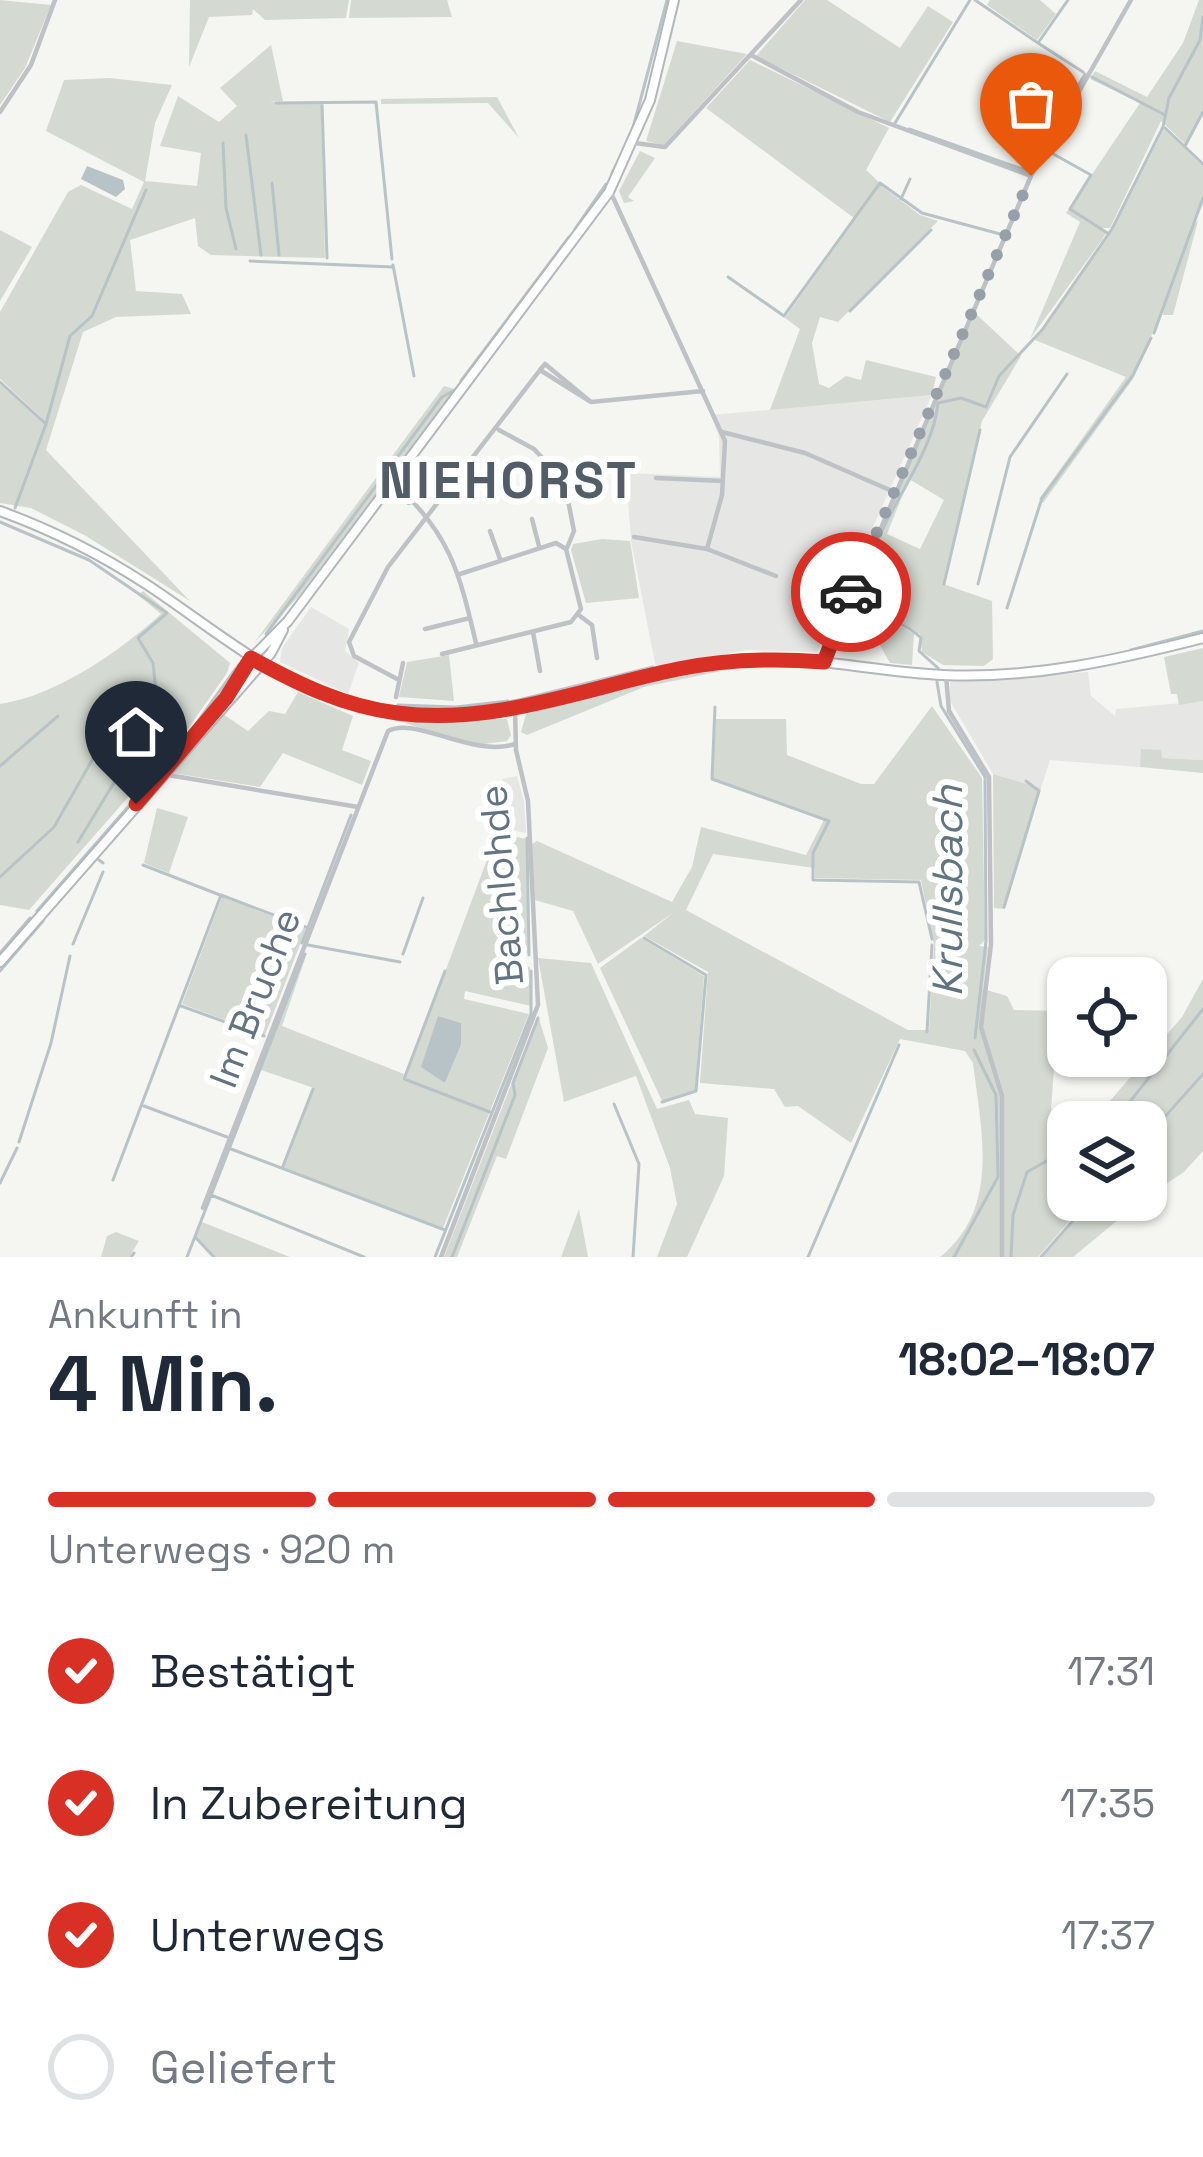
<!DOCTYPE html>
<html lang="de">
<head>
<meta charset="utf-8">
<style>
  body { margin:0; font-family:"Space Grotesk",sans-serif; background:#f2f2f3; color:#1f2937; height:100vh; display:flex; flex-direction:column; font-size:45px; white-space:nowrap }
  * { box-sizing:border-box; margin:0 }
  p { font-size:39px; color:#747a83 }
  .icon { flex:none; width:66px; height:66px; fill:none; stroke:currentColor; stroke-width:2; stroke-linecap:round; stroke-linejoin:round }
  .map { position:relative; height:1257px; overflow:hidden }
  .drawer { display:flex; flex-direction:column; background:#fff; flex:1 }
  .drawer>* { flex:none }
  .tools { position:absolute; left:1047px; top:957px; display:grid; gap:24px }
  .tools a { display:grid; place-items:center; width:120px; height:120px; border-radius:24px; background:#fff; box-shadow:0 3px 9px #0004; font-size:60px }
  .pin { position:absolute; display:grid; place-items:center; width:102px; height:102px; color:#fff; margin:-123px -51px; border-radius:50% 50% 50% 0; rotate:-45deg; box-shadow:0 0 12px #0007 }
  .pin .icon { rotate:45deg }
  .courier { position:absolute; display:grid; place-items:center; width:120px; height:120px; margin:-60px; border:9px solid #d93025; border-radius:50%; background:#fff; color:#222; box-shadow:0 3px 15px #0007 }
  .head em { font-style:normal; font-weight:700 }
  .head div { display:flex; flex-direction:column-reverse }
  .head { display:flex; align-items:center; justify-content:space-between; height:204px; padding:0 48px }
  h1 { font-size:78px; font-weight:700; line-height:90px }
  .bar { display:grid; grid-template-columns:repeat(4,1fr); gap:18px 12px; align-content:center; height:144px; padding:0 48px }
  .bar i { height:15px; border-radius:9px; background:#e0e1e3 }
  .bar .current { background:#d93025 }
  .bar p { grid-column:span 4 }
  ol { padding:0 48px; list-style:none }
  li { display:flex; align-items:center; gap:36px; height:132px }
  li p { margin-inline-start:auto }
  li .icon { padding:12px; border-radius:50%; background:#d93025; color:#fff; stroke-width:4 }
  li:last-child { color:#747a83 }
  li i { width:66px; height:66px; border:6px solid #e0e1e3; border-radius:50% }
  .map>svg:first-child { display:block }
</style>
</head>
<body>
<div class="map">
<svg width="1203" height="1257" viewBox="0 0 1203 1257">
  <rect width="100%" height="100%" fill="#f5f5f1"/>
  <path fill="#e6e7e5" d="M932,395L817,652L746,650L656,668L631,541L626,473L720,477L719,437L711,415Z
    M311,607L349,629L345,651L359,663L348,694L280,662L282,648Z
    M1088,672L1091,696L1115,716L1116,709L1203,701V760L1161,758L1142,749L1140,767L1050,760L1041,788L993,774L950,701V682Z
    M517,776L524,801L526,833L507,829L502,779Z"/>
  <path fill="#d4dad1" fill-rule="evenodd" d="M0,0L51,5L25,68L0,105Z
    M190,0H349L346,18L265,20L253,9L252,15L209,17L189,67Z
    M351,0H447L452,17L349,18Z
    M805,0H827L900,48L928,6L953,22L890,122L756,56Z
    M990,0H1040L1056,14L1037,40L987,5Z
    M1199,0H1203V110L1185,144L1161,121L1110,228H1101L1106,233L1102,240L1030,339L1080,222L1066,213L1140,103L1090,79L1095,71L1147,97L1183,43Z
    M677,41L747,54L664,145L646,141Z
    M271,45L283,101L269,102L321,103L325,258L211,255L198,246L195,218L130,240L136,291L182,294L191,314L116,317L83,332L46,450L190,601L86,536L31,508L0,503V384L44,420L0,379V312L68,192L81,185L132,209L144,182L46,131L64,80L110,78L172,85L155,123L145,181L197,186L201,153L160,146L178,96L219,122L237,106L220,88Z
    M750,60L889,128L866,170L879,182L854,218L706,108Z
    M497,97L519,138L488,103L381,104V99Z
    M1164,129L1203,166V199L1191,226L1198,221L1173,315H1163L1164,306L1133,379L1043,503L1039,499L1126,377L1035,340L1113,230Z
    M640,151L655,158L628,197L634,201L624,203L619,191Z
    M880,185L920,215L938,221L838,322L820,317L812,343L819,384L829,388L846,376L861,380L866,360L936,377L932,395L770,410L800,329L785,318Z
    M0,230L32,247L0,301Z
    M975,313L1021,356L982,421L943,584L992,601L993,659L984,666L943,665L922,652L920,634L864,608V589L858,586ZM909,479L944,500L920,549L887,534Z
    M444,386L455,389L300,595L254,643Z
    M602,539L630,541L639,598L586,603L571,550L573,544Z
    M143,591L230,663L227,673L187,730L29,910L0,905V704C56,696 120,651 161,614L138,595Z
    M863,615L886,618L914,634L912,665L890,663Z
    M1203,648V701L1179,705L1177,694H1171L1164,657Z
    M449,655L454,701L399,697L407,662Z
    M756,664L644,687L527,735L521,732L526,714L679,674Z
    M298,692L353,716L342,750L371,761L362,785L283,753L260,787L172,773L223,714L248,731L269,711L285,714Z
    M932,706L982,778L985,940L979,946L988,947L983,989L1007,996L1014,1010L1058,1011L1049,1139L1068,1137V1200H1088L1038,1257H940C1001,1208 981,1130 973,1063L965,1051L900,1039L851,1143L798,1106L785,1107L774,1089L700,1083L708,972L644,936L673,913L598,964L573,911L535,900L532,844L537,841L672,902L692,867L701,827L806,855L825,818L712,778L716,719H786L787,755L861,784H874ZM713,854L815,868V878L921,880L934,945L929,1030H908L686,910Z
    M392,719H507L511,735L507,741L476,745Z
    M1141,749L1161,750L1162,758L1203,760V773L1140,767Z
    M993,774L1041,788L1005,909L994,908Z
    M157,808L188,817L169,873L144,863Z
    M497,833L526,839L528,952L514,962L530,967L531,1006L465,991L464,999L529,1014L443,1228L283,1168L314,1088L261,1070L307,953L282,1026L404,1074L402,1080L459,1100L405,1079ZM438,1016L460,1023L461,1045L445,1083L433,1036Z
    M222,897L306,929L265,1035L182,1004Z
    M641,938L704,976L695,1090L662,1101L600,968Z
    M538,958L591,963L657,1109L689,1100L695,1114L728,1118L724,1176L687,1257H657L677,1204L670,1168L636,1076L564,1102Z
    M1203,979V1072L1146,1136V1122H1092L1182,1017Z
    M538,1015L548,1048L506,1159L497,1156L457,1257H444Z
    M1203,1076V1151L1184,1172L1146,1197V1140Z
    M1093,1200H1142L1073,1257H1042Z
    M579,1209L588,1257H561Z
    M202,1222L290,1257H214L196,1237Z
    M116,1232L139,1241L129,1257H101L107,1236Z"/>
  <path fill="#b8c3c8" d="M87,166L123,180L125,189L116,197L81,179Z
    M438,1016L461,1023V1045L445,1083L421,1067Z"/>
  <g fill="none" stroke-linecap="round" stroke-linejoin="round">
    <path stroke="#b8c3c8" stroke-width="3" d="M975,0L1038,43
      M1068,0L1038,43L1083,72
      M1092,77L1165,115
      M276,103L376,102L392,259
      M322,104L327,258
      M895,123L970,0
      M633,128L667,0
      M1165,128L1203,164
      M909,129L1028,171L1085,74
      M246,135L261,255
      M223,143L226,208L236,249
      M1185,146L1203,112
      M1048,151L1091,175L1070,209L1109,234
      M612,173L620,159
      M272,183L279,255
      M901,199L910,179
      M575,229L606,184
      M250,261L393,267
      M393,265L414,376
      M728,277L784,316L880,183L922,213L1000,234
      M850,311L931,230
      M1154,333L1203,198
      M461,381L569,237
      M0,382L46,424
      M15,508L46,424L70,336L92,316L146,190
      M0,522L89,560L167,613L138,638L153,663L156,691L148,740L126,763L78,842
      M944,584L980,430
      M978,584L1010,457L1067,374
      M1007,608L1042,498L1133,375L1151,338
      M266,634L442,397L455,390
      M1131,650L1203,631
      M938,668L919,651L921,638C905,622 884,618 863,612C852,544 932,470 938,403L961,398L986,407L999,376L1042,330L1112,229L1163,127L1169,98L1200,40L1203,17
      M937,682L941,706L985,777L986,941L975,1038
      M523,699L653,667
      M398,705L456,707L508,701
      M715,707L712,779L829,821L813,853V880L919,882L932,939
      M175,753L236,668
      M0,766L58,716
      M527,838L529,955
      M99,860L103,863
      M143,865L220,895
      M0,877L54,827L99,748
      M1004,907L1039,791L1026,781
      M37,911L169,760
      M644,938L706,975L696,1091L662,1102
      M302,943L351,815
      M73,944L103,872
      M308,945L400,962
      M0,953L30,918
      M403,954L423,898
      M0,971L43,921
      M445,971L404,1079L490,1112
      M181,1006L264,1036
      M927,1032L932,945
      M614,1104L639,1164L633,1257
      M144,1106L227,1137
      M1114,1122L1203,1009
      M1146,1138L1203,1074
      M19,1142L51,1043L70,956
      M231,1149L445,1230
      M283,1166L313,1089
      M113,1180L221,895L308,928
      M0,1183L17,1148
      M211,1195L364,1257
      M196,1238L214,1257
      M131,1257L134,1253
      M187,1257L305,954
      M435,1257L531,1014V971
      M452,1257L515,1095L513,1083L538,1018
      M808,1257L899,1045
      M954,1257L998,1177L996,1095L974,1050
      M1011,1257L1013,1215L1027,1172L1068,1149
      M1041,1257L1091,1200"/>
    <defs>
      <path id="secondary" d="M0,511C52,530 100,554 146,584C210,626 267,677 341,700C480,743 606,670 743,660C810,655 876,672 943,675C1033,679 1117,660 1203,638
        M226,698L242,668L288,621L609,192L650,100L674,0
        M0,962L271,653L283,630"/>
    </defs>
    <use href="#secondary" stroke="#b2b7bc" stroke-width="12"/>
    <path stroke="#bec1c5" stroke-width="4.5" d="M751,55L858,112L1031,176
      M0,112L31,65L55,0
      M635,143L665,147L801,0
      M611,193L725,441L722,495L707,549
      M591,402L703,391
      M499,430L534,449L548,464
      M722,432L805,453L892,491
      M656,478L722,481
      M394,483C450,534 459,571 476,643
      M389,490L409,503
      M566,490L574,531L567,548
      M532,519L539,546
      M490,531L500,559
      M634,537L707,549L776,576
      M580,616L592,625L597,658
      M425,629L470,618
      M533,632L540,671
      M442,654L571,622L581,609L566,549L556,543L460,574
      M824,662L1031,176L1131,0
      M946,675L949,711L989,777L991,944L981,1027L1002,1096V1257
      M399,680L354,656L349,642L388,567L540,370L591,402L545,364L540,370
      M396,697L403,663
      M168,775L358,807
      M203,1208L388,731C416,716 472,758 515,744
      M441,1257L538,1005L528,801L516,750L515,708"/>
    <use href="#secondary" stroke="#fff" stroke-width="8"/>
  </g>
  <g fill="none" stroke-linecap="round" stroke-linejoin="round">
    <path stroke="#97a0a9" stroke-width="12" stroke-dasharray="0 21.6" d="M851,592L1031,176"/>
    <path stroke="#d93025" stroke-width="15" d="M136,804L226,698L251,658C298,684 343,706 397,713C493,726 585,688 678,669C727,659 775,658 824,662L851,592"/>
  </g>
  <g text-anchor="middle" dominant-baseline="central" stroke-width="12" stroke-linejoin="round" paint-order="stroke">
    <g font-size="39" fill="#647382" stroke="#fff">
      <text transform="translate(501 885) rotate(-95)">Bachlohde</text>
      <text transform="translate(255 998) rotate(-69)">Im Bruche</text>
    </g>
    <g font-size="42" font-style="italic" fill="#60757f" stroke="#fff">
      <text transform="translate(947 891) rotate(-90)">Krullsbach</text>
    </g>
    <g font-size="51" font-weight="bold" letter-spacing="3" fill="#525d68" stroke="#fff">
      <text x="509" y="480">NIEHORST</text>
    </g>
  </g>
</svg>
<div class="tools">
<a><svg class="icon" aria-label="locate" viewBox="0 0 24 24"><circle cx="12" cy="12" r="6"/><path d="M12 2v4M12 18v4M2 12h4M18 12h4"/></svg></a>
<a><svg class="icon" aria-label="layers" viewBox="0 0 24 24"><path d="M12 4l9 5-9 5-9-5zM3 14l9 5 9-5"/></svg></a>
</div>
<div class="pin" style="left:1031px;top:176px;background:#ea580c"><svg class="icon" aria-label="bag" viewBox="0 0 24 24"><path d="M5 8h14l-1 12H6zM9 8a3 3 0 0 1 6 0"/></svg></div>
<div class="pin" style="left:136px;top:804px;background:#1f2937"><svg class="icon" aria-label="home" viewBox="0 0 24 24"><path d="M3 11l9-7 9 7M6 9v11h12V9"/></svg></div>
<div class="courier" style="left:851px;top:592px"><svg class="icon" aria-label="car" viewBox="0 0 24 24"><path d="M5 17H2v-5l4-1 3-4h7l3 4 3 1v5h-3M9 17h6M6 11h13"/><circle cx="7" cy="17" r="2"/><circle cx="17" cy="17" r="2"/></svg></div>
</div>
<section class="drawer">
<div class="head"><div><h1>4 Min.</h1><p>Ankunft in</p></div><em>18:02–18:07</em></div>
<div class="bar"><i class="current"></i><i class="current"></i><i class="current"></i><i></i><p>Unterwegs · 920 m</p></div>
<ol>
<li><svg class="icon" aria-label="check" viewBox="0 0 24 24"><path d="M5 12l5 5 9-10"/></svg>Bestätigt<p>17:31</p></li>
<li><svg class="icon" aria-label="check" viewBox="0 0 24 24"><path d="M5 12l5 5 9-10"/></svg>In Zubereitung<p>17:35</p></li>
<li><svg class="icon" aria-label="check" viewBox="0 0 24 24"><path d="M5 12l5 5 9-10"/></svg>Unterwegs<p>17:37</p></li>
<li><i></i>Geliefert</li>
</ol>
</section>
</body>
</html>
